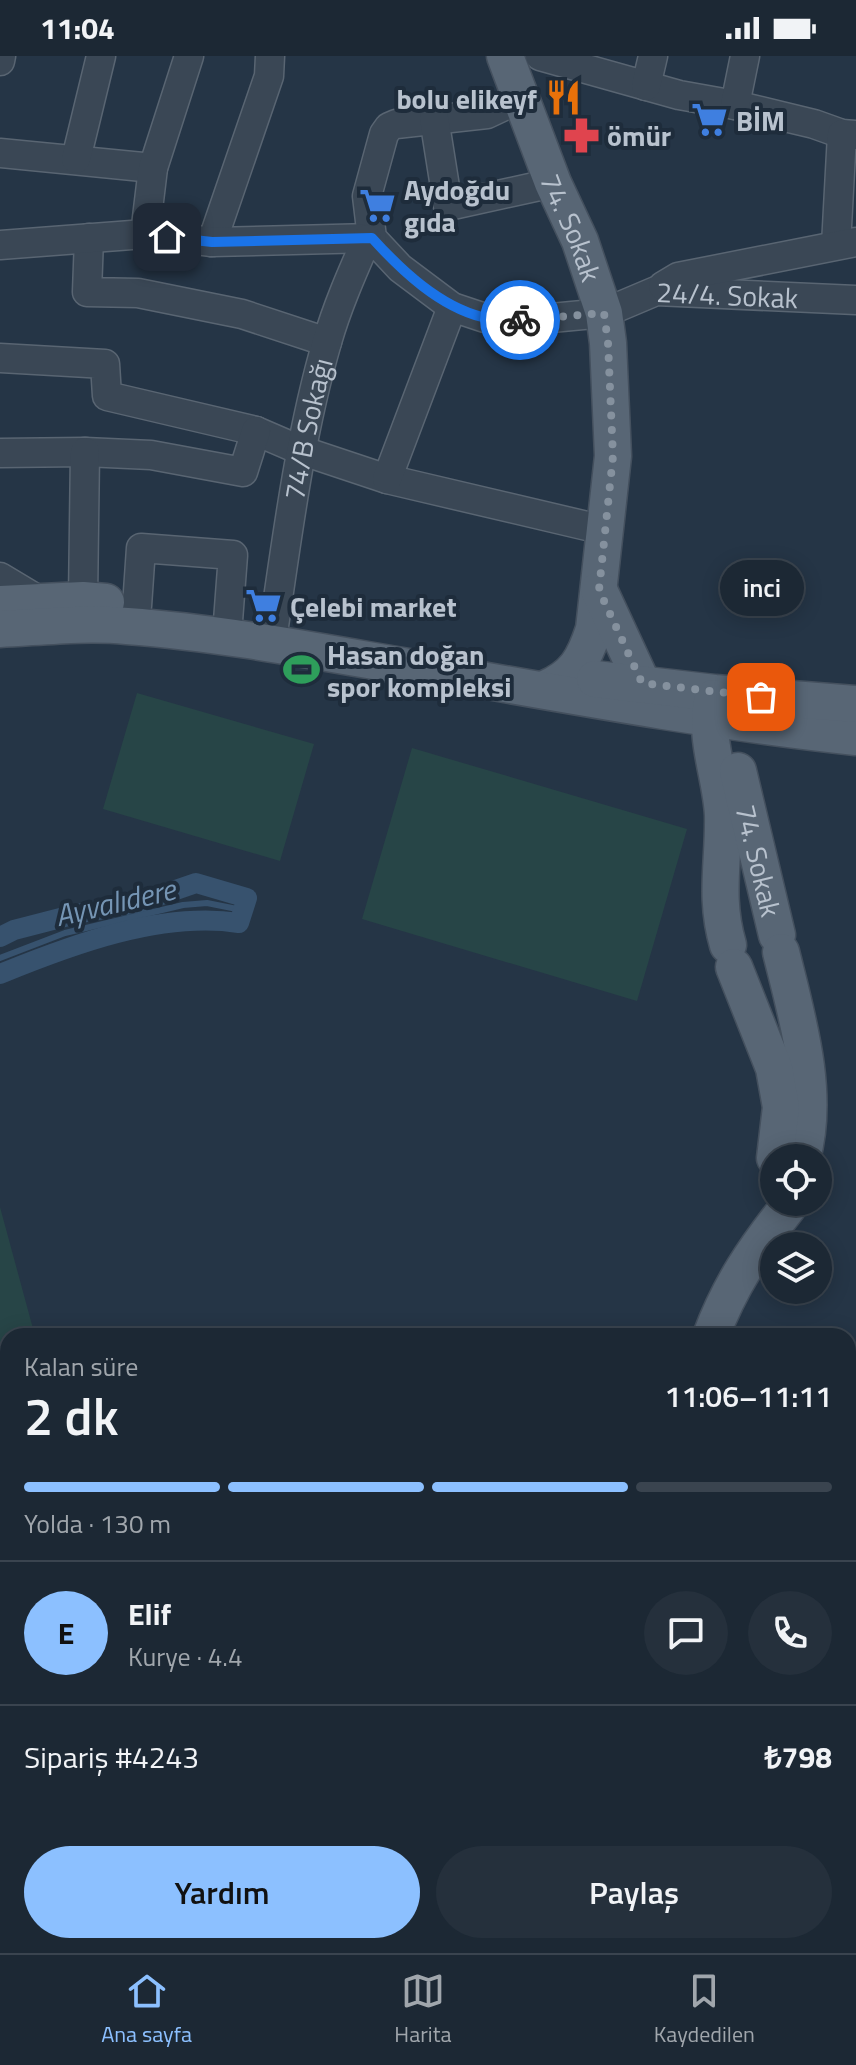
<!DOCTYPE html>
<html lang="tr">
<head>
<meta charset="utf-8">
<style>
  body { margin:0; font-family:"Titillium Web",sans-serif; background:#25303c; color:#f1f3f6; height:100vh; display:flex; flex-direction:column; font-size:30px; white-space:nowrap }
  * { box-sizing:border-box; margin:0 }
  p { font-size:26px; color:#a0a6ac }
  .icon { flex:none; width:44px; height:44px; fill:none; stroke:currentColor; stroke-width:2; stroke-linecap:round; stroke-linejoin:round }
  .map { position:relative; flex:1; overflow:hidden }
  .side { position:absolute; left:0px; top:1272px; width:856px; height:626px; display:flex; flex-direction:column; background:#1c2834; border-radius:24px 24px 0 0; box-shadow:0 4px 20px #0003,0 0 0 2px #3a444f }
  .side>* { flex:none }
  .tools { position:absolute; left:760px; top:1088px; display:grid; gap:16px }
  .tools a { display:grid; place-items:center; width:72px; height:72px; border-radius:50%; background:#1c2834; box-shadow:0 4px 20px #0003,0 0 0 2px #3a444f; font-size:40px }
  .pin { position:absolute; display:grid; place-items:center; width:68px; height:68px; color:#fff; margin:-34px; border-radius:16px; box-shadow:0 4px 12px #0006 }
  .courier { position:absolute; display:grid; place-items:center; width:80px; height:80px; margin:-40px; border:6px solid #1a73e8; border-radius:50%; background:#fff; color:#222; box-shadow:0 2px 10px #0007 }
  .bubble { position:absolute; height:56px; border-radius:28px; background:#1c2834; box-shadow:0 4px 20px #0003,0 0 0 2px #3a444f; font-size:26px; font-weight:600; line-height:56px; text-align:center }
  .overview em { font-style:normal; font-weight:600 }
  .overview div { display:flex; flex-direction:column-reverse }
  .overview { display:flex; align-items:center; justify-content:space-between; height:136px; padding:0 24px }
  h1 { font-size:52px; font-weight:600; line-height:60px }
  .bar { display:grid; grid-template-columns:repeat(4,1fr); gap:12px 8px; align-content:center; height:96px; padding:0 24px }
  .bar i { height:10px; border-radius:6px; background:#3a444f }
  .bar .current { background:#8cc0ff }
  .bar p { grid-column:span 4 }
  .line { display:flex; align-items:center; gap:20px; padding:0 24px; border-top:2px solid #3a444f }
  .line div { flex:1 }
  .round { display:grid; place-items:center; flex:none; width:84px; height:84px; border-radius:42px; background:#25303c }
  .cta { display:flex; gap:16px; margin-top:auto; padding:16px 24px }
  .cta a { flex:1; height:92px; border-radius:48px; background:#8cc0ff; color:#111; font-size:32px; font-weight:600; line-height:92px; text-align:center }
  .cta a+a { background:#25303c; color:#f1f3f6 }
  .status { display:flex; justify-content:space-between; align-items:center; height:56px; padding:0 40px; background:#1c2834; direction:ltr }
  .status svg { height:22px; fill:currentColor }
  .tab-bar { display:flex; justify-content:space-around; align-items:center; height:112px; border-top:2px solid #3a444f; background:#1c2834; font-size:22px; color:#a0a6ac }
  .tab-bar a { display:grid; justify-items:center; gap:4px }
  .tab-bar .current { color:#8cc0ff }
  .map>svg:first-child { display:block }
</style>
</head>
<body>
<div class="status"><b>11:04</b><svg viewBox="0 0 49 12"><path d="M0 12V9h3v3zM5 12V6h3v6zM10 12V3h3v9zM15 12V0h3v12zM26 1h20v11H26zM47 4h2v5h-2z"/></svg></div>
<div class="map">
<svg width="856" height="1897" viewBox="0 0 856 1897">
  <rect width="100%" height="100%" fill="#253546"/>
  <path fill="#274547" d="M137,637L314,688L280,805L103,753Z
    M412,692L687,773L637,945L362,863Z
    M0,1151L35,1280H8V1693L0,1695Z"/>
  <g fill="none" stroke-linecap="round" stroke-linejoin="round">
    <path stroke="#37526e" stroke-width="6" d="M0,902L65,877L183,849L207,847L242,854"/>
    <path stroke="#37526e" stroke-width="20" d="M0,881L14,874L76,858L138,847L196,827L247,842L239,867C161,855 71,889 0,918"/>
    <defs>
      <g id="minor">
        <path d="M540,0L679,39L735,49L814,68L842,78L856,79"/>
        <path d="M0,5L1,0"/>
        <path d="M646,30L653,0"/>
        <path id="s1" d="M521,42L487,58L396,68L389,71L384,78L367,140L372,182L400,212L452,251L485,262L530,264L604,257L656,235L856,244"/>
        <path d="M735,49L745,0"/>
        <path d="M434,62L448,150L553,127"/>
        <path d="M0,97L153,112"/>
        <path d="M76,103L101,0"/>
        <path d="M145,178L153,112L189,0"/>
        <path d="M89,182L87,236L138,237L242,258L327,286"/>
        <path d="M212,186L269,20L270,0"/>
        <path d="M0,189L145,178L212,186L372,182"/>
        <path d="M836,189L842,78"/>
        <path d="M663,230L678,221L856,186"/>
        <path d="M0,302L105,308L107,340L256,375L300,394L387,423L604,474"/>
        <path d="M0,397L85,396L151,399L243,416L256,375"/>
        <path d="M387,423L452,251"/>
        <path d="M0,521L40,545"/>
        <path d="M83,544L85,396"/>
        <path d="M137,550L141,492L233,499L228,565"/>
        <path id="s2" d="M274,570C288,475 300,379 327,286C337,251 352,217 367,183"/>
        <path d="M0,1710L8,1709"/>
      </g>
      <g id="major">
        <path id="s3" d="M505,0L553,127L580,185L604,257L608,287L613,400L594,573C584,604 575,620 545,633"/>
        <path d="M599,534L642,627"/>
        <path d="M0,548L83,544L106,546"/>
        <path d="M0,573C42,571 85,566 127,570C221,577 315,595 408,611C557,637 705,665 856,681"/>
        <path d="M595,623L715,637L856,648"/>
        <path d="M713,642C703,681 721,720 723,759C724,806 714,841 728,889"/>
        <path id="s4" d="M738,715L777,879"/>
        <path d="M781,896C797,961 820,1036 802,1102"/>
        <path d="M734,911L774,1012L781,1051L775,1102"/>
        <path d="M711,1280C730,1229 754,1194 788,1151L789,1146"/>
        <path d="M632,1890V1897"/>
        <path d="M602,1897V1890"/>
      </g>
    </defs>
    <use href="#minor" stroke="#596572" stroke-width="31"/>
    <use href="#major" stroke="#44505e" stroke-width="39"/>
    <use href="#minor" stroke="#3a4755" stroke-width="28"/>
    <use href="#major" stroke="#586675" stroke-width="36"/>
  </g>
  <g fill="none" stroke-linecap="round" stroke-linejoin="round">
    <path stroke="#85919e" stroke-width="8" stroke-dasharray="0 14.4" d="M520,264L604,257L608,287L613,400L599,534L642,627L761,641"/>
    <path stroke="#1a73e8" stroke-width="10" d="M167,181L212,186L372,182C402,215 439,250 482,261C494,264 508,263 520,264"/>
  </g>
  <defs>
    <symbol id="restaurant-bare" viewBox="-9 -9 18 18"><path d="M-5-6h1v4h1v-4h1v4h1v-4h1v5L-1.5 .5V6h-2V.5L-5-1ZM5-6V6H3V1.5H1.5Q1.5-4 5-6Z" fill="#e8710a" stroke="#1e2c3b" stroke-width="2.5" paint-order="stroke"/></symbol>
    <symbol id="supermarket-bare" viewBox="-9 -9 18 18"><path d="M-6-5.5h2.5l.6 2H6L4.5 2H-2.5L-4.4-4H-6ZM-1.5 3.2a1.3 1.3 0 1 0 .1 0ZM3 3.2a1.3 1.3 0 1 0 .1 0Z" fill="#3f7fe0" stroke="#1e2c3b" stroke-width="2.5" paint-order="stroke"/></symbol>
    <symbol id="pharmacy-bare" viewBox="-9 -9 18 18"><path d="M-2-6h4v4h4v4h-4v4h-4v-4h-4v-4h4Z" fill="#e0444e" stroke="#1e2c3b" stroke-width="2.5" paint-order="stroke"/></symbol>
    <symbol id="stadium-bare" viewBox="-9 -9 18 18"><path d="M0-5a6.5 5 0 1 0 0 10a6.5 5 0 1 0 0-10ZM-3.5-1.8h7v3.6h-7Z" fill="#2e9e5b" stroke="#1e2c3b" stroke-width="2.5" paint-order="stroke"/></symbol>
  </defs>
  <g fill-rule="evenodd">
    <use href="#restaurant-bare" x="538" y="16" width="51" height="51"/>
    <use href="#supermarket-bare" x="684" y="38" width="51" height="51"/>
    <use href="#pharmacy-bare" x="556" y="54" width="51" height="51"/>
    <use href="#supermarket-bare" x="352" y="124" width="51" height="51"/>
    <use href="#supermarket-bare" x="238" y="524" width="51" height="51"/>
    <use href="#stadium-bare" x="276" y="588" width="51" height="51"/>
  </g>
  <g text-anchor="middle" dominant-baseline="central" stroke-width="8" stroke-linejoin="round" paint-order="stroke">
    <g font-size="28" font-weight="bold" fill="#b8c2ce" stroke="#1e2c3b" text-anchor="start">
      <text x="537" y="42" text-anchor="end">bolu elikeyf</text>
      <text x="736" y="64">BİM</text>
      <text x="607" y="79">ömür</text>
      <text x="404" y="133">Aydoğdu<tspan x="404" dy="32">gıda</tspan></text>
      <text x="290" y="550">Çelebi market</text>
      <text x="327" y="598">Hasan doğan<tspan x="327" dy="32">spor kompleksi</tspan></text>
    </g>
    <g font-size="28" fill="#b8c2ce" stroke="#1e2c3b">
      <text stroke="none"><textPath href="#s3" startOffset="184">74. Sokak</textPath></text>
      <text stroke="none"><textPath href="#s1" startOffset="640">24/4. Sokak</textPath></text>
      <text stroke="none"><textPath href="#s2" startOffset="200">74/B Sokağı</textPath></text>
      <text stroke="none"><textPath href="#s4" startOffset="92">74. Sokak</textPath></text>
    </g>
    <g font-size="30" font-style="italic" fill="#7595b4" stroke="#1e2c3b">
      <text transform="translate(115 846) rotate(-13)">Ayvalıdere</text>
    </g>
  </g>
</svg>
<div class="tools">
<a><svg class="icon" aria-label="locate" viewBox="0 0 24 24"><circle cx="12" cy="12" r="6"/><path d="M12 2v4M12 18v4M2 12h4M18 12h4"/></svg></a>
<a><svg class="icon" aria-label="layers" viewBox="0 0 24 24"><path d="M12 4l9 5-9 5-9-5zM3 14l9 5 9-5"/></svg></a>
</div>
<div class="pin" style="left:761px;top:641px;background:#ea580c"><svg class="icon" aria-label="bag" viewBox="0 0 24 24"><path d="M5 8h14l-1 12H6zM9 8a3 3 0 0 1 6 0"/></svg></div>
<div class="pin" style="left:167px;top:181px;background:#1f2937"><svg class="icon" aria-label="home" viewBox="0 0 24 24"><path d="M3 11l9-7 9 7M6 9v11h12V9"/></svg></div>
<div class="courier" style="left:520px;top:264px"><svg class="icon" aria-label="bike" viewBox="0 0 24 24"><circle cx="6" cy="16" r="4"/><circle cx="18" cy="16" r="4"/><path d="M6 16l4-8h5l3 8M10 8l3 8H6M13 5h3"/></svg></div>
<div class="bubble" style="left:720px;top:504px;width:84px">inci</div>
<section class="side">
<div class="overview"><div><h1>2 dk</h1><p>Kalan süre</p></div><em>11:06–11:11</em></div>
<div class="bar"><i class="current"></i><i class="current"></i><i class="current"></i><i></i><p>Yolda · 130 m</p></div>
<div class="line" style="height:144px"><b class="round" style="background:#8cc0ff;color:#111">E</b><div><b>Elif</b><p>Kurye · 4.4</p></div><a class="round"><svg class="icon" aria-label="chat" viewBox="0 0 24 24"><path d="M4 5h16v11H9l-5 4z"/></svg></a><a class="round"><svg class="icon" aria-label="phone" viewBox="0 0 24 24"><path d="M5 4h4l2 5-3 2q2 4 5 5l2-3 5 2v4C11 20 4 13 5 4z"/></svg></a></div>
<div class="line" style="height:104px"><div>Sipariş #4243</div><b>₺798</b></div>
<div class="cta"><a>Yardım</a><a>Paylaş</a></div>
</section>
</div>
<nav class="tab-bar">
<a class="current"><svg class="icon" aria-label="home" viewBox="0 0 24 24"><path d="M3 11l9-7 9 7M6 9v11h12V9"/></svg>Ana sayfa</a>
<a><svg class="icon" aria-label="map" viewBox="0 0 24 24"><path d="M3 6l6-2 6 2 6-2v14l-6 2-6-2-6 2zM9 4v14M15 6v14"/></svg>Harita</a>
<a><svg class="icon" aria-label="saved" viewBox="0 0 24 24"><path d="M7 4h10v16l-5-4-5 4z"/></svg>Kaydedilen</a>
</nav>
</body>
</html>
